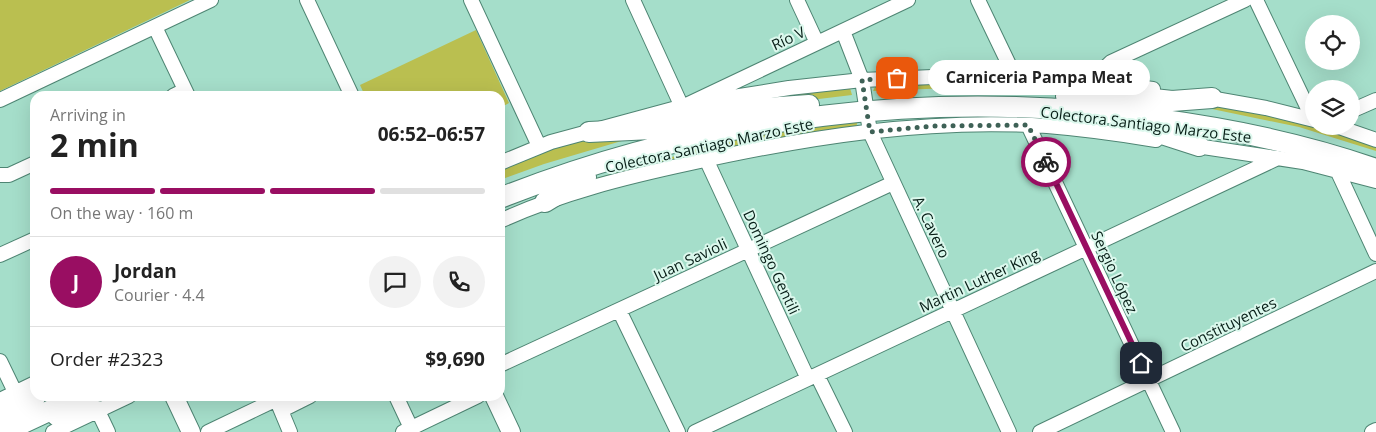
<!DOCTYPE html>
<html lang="en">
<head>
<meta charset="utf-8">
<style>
  body { margin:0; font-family:"Open Sans",sans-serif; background:#f2f2f2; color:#222; height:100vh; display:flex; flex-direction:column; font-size:19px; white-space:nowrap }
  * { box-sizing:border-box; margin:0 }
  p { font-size:16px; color:#767676 }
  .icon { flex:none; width:28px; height:28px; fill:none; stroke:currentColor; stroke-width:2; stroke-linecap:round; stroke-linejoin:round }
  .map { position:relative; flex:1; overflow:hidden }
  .details { position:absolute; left:30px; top:91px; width:475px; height:310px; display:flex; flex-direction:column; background:#fff; border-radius:15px; box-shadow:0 5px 20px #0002 }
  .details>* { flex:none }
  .tools { position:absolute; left:1305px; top:15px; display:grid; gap:10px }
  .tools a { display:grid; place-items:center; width:55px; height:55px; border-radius:50%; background:#fff; box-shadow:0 5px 20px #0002; font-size:25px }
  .pin { position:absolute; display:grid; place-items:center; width:42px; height:42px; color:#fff; margin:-21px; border-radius:10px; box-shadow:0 2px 8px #0006 }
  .courier { position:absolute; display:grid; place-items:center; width:50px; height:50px; margin:-25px; border:4px solid #990e62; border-radius:50%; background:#fff; color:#222; box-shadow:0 1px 6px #0007 }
  .bubble { position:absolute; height:35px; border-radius:18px; background:#fff; box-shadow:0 5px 20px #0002; font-size:16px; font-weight:700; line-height:35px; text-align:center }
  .overview em { font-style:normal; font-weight:700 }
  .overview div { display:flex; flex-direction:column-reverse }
  .overview { display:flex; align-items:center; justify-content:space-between; height:85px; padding:0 20px }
  h1 { font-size:32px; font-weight:700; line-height:38px }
  .bar { display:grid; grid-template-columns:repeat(4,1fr); gap:8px 5px; align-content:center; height:60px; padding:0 20px }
  .bar i { height:6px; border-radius:4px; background:#e0e0e0 }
  .bar .current { background:#990e62 }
  .bar p { grid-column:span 4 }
  .line { display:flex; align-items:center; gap:12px; padding:0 20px; border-top:1px solid #e0e0e0 }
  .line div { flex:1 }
  .round { display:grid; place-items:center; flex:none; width:52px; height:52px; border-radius:26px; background:#f2f2f2 }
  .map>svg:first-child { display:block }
</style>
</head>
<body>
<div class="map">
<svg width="1376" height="432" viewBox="0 0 1376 432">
  <rect width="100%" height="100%" fill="#a5deca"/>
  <path fill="#babf50" d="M0,0H190L0,91Z
    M476,30L509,103L500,108V96H365L360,85Z
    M994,80L1053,81L1093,89L1040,90L980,87L873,91L876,85Z
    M850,88L852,95L802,101L742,100Z
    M1183,103L1246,109L1317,126L1376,146V151L1299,127Z
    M859,118L856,127L586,181L679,155L725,138Z
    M635,137L544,164L500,180V167L581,138Z"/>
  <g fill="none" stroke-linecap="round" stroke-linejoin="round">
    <defs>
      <path id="minor" d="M307,0L352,96
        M471,0L539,146
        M633,0L682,107L908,0
        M797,0L817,43
        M978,0L1014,75
        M1256,0L1313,119
        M155,27L188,96
        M843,31L862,80L870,132L1009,432
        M1091,81L1111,62L1245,0
        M173,96L185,90
        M1204,97L1266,108L1314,120
        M0,100L211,0
        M1351,111L1376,100
        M1028,125L1173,432
        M1336,126L1376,140
        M1190,145L1303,162L1376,181
        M706,159L808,379
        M500,163L551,142L695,103L789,88L862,80L980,75L1072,79L1153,89
        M1337,170L1376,254
        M0,175H9L35,163
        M500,221C561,193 626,177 691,163C808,137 928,118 1047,126C1084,129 1120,134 1156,140
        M0,255L35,239
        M619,310L678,432
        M0,361L15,392
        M500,365L893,183
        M817,375L845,432
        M275,396L290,432
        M396,396L411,428
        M0,400L35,383
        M282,410L310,396
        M98,411L108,432
        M53,432L129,396
        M208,432L277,399
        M403,432L478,396
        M695,432L1278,158
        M1040,432L1376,271
        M1372,432L1376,430"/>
      <path id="major" d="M174,396L191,432
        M494,396L511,432"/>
      <path id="highway" d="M1066,96L1099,93L1172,101L1212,98
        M1134,125L1199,146
        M589,132L652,129L736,110L809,105
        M500,198C709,115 935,88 1157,119C1232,129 1305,144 1376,169
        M545,202L586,177
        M0,413L36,396
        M57,416L73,411H98
        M4,432L81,396"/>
    </defs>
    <use href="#minor" stroke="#4e8573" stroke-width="16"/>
    <use href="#major" stroke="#4e8573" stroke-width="20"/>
    <use href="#highway" stroke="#4e8573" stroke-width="22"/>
    <use href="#minor" stroke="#fff" stroke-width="14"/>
    <use href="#major" stroke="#fff" stroke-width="18"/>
    <use href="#highway" stroke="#fff" stroke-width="20"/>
  </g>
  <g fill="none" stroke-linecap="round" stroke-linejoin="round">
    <path stroke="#3e6156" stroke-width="5" stroke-dasharray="0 9" d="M897,78L862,80L870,132L933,126L1028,125L1046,162"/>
    <path stroke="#990e62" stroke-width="6" d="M1046,162L1141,363"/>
  </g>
  <g text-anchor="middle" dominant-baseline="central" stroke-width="4" stroke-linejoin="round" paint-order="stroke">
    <g font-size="15" fill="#071e17" stroke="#dcf8ed">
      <text transform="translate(788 38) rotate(-25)">Río V</text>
      <text transform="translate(1146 124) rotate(7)">Colectora Santiago Marzo Este</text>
      <text transform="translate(709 145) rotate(-12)">Colectora Santiago Marzo Este</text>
      <text transform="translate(932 227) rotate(65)">A. Cavero</text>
      <text transform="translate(690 259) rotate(-25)">Juan Savioli</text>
      <text transform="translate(772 262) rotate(65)">Domingo Gentili</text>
      <text transform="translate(1115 272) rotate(65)">Sergio López</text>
      <text transform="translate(979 280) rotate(-25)">Martin Luther King</text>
      <text transform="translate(1228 324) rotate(-26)">Constituyentes</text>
    </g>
  </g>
</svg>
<div class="tools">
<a><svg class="icon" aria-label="locate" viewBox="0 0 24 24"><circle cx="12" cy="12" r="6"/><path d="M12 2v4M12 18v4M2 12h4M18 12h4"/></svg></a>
<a><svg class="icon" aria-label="layers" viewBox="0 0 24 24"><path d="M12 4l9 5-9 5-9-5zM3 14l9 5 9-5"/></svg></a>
</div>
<div class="pin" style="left:897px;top:78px;background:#ea580c"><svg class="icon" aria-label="bag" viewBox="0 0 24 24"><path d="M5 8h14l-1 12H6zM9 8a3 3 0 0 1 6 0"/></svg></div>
<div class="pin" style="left:1141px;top:363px;background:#1f2937"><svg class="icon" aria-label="home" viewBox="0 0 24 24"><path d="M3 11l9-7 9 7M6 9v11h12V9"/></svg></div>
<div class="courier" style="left:1046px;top:162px"><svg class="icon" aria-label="bike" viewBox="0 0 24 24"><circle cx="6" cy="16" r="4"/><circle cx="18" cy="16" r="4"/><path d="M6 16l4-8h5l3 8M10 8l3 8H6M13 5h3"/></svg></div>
<div class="bubble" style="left:928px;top:60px;width:222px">Carniceria Pampa Meat</div>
<section class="details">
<div class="overview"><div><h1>2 min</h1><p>Arriving in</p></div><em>06:52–06:57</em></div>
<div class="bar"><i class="current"></i><i class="current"></i><i class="current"></i><i></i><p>On the way · 160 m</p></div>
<div class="line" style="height:90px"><b class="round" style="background:#990e62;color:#fff">J</b><div><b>Jordan</b><p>Courier · 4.4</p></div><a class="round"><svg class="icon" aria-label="chat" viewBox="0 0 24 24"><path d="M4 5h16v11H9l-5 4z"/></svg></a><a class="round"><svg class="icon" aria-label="phone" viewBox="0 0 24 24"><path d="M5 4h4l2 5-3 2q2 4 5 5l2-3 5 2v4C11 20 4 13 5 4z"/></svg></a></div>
<div class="line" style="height:65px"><div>Order #2323</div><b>$9,690</b></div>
</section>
</div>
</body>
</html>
